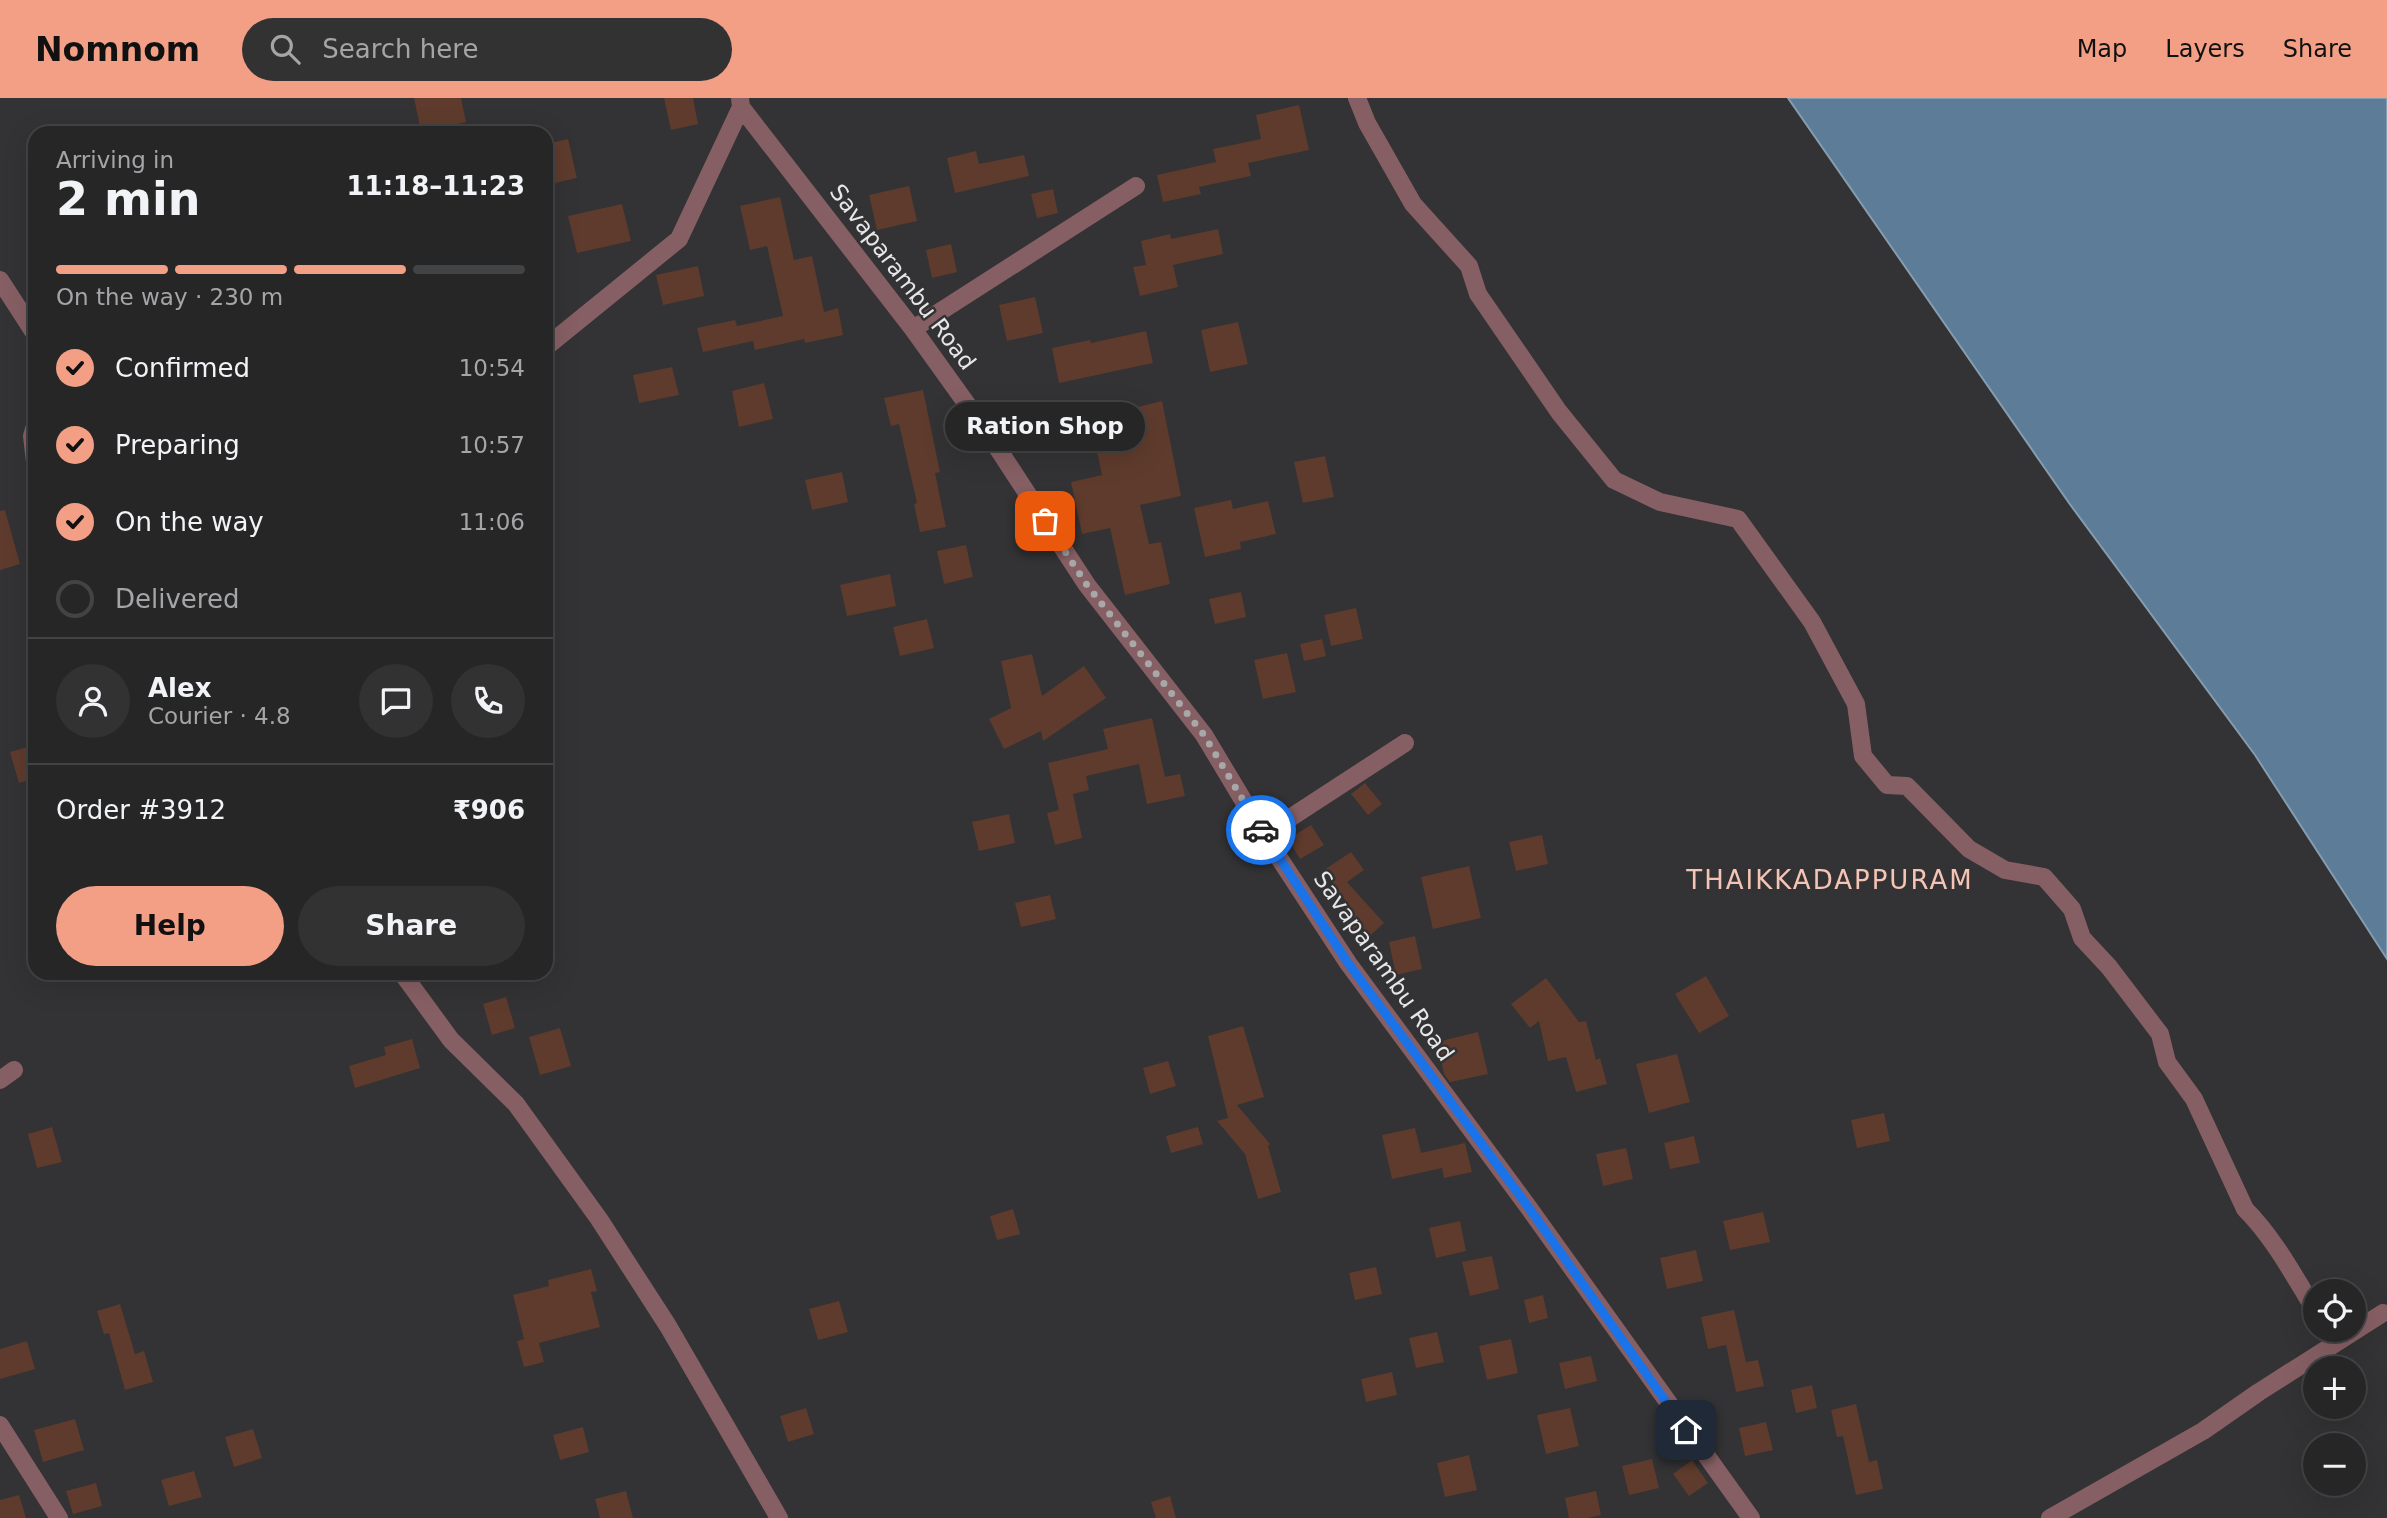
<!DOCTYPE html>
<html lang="en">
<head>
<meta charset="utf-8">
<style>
  body { margin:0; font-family:"DejaVu Sans",sans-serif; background:#323233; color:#f1f3f6; height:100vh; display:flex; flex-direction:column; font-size:26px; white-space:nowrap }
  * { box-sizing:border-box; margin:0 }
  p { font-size:23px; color:#a4a5a7 }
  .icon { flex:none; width:38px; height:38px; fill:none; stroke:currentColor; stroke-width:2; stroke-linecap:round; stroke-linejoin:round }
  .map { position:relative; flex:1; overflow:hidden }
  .details { position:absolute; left:28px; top:28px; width:525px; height:854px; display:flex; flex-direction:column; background:#262627; border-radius:21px; box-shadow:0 7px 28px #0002,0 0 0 2px #424344 }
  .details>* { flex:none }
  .buttons { position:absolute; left:2303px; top:1181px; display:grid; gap:14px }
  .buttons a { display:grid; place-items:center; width:63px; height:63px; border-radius:50%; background:#262627; box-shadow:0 7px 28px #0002,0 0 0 2px #424344; font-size:35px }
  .pin { position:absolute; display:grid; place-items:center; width:60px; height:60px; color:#fff; margin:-30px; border-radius:14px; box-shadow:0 4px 10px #0006 }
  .courier { position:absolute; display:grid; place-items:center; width:70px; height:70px; margin:-35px; border:5px solid #1a73e8; border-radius:50%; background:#fff; color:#222; box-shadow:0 2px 9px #0007 }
  .bubble { position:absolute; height:49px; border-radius:24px; background:#262627; box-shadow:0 7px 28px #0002,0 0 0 2px #424344; font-size:23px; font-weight:800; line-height:49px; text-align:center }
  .headline em { font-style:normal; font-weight:800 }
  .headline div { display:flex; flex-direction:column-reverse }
  .headline { display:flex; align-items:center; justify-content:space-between; height:119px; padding:0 28px }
  h1 { font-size:46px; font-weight:800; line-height:52px }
  .bar { display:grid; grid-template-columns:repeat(4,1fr); gap:10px 7px; align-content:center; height:84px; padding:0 28px }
  .bar i { height:9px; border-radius:5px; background:#424344 }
  .bar .current { background:#f39f85 }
  .bar p { grid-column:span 4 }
  .line { display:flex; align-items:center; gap:18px; padding:0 28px; border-top:2px solid #424344 }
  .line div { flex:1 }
  .round { display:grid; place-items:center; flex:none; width:74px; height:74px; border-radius:37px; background:#323233 }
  ol { padding:0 28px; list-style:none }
  li { display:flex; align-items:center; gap:21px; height:77px }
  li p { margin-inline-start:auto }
  li .icon { padding:7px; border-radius:50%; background:#f39f85; color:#111; stroke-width:4 }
  li:last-child { color:#a4a5a7 }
  li i { width:38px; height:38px; border:4px solid #424344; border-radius:50% }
  .action { display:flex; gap:14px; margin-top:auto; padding:14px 28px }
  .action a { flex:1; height:80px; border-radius:42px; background:#f39f85; color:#111; font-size:28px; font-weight:800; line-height:80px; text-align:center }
  .action a+a { background:#323233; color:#f1f3f6 }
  header { display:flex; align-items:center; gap:42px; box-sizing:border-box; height:98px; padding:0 35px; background:#f39f85; color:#111 }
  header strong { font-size:33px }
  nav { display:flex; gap:38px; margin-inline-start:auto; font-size:24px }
  .search { width:490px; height:63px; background:#323233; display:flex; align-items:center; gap:18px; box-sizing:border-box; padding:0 24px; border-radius:38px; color:#a4a5a7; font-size:26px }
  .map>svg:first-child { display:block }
</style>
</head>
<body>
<header>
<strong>Nomnom</strong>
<div class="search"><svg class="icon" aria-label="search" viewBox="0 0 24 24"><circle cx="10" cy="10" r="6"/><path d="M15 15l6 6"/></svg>Search here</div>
<nav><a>Map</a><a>Layers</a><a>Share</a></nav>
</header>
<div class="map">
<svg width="2387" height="1420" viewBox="0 0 2387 1420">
  <rect width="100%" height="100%" fill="#333234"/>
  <path fill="#5d7c97" stroke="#869caf" stroke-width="2" d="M1788,0H2387V861L2255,657L2069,405Z"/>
  <path fill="#5e3b2d" d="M414,0H461L466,24L421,34Z
    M664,0H693L698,26L671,32Z
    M1299,7L1309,52L1248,65L1251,78L1199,89L1201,96L1163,104L1157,77L1216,64L1213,51L1261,41L1256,17Z
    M568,41L577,80L546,87V46Z
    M976,53L979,66L1024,57L1029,78L955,95L947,60Z
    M909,88L917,123L877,132L869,97Z
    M1053,91L1058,115L1037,120L1031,96Z
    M780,99L794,162L812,158L824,214L838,210L843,237L805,245L804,241L755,252L753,243L703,254L697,230L735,222L737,228L783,218L767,148L750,152L740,108Z
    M622,106L631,143L577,155L568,118Z
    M1218,131L1223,156L1173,167L1178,189L1140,198L1133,169L1146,167L1141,143L1170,136L1171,141Z
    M951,146L957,174L932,180L926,152Z
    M698,168L704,198L663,207L656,177Z
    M1035,199L1043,235L1007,243L999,207Z
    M1238,224L1248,266L1210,274L1201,232Z
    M1146,233L1153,265L1059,285L1052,250L1090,242L1091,245Z
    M672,269L679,297L639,305L633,277Z
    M764,285L773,321L739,329L732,293Z
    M923,292L940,374L935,375L946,429L920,434L914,406L917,405L899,326L891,328L884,300Z
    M1162,303L1181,398L1140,407L1149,446L1161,444L1170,486L1125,497L1110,430L1082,436L1071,384L1102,377L1090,321Z
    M1325,358L1334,399L1303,405L1294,364Z
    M842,374L848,404L812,412L805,382Z
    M1231,402L1233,411L1268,403L1276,436L1240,444L1241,451L1205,459L1194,410Z
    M5,412L20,466L0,472V413Z
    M966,447L973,479L944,486L937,453Z
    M890,476L896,508L847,518L840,487Z
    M1241,494L1246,519L1215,526L1209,501Z
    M1356,510L1363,541L1331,548L1324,517Z
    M927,521L934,550L900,558L893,529Z
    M1322,541L1326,558L1304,563L1300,546Z
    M1287,555L1296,594L1263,601L1254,562Z
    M1032,556L1042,598L1084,568L1106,600L1043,643L1041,633L1004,651L989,621L1011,610L1001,563Z
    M1152,620L1165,679L1180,676L1185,698L1147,706L1139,666L1086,678L1089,692L1073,696L1082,740L1055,747L1047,715L1059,712L1048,665L1108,651L1103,631Z
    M35,647V680L19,685L10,654Z
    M1365,685L1382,706L1368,717L1351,696Z
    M1009,716L1015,745L979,753L972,724Z
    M1311,727L1324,747L1300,761L1288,741Z
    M1542,737L1548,766L1516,773L1509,744Z
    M1351,754L1364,772L1347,784L1384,825L1363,844L1342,822L1353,813L1324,772Z
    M1469,768L1481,820L1433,831L1421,779Z
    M1050,797L1056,821L1021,829L1015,805Z
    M1415,838L1422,871L1396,877L1389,844Z
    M1706,878L1729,918L1699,935L1675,896Z
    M1546,880L1579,924L1586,923L1596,962L1600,960L1607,986L1576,994L1566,959L1548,963L1539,923L1530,930L1511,906Z
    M506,899L515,930L492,937L483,906Z
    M1243,928L1264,999L1237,1007L1270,1046L1268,1048L1281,1094L1258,1101L1245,1056L1217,1023L1228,1020L1208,938Z
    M560,930L571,968L540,977L529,939Z
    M1478,934L1488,976L1450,984L1444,976L1437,944Z
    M412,941L420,970L355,990L349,968L386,957L384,949Z
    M1677,956L1690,1004L1649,1015L1636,966Z
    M1168,963L1176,988L1150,996L1143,970Z
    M1884,1015L1890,1043L1857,1050L1851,1022Z
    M52,1029L62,1064L37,1070L28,1036Z
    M1198,1029L1203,1046L1171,1055L1166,1038Z
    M1415,1030L1421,1055L1465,1045L1472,1074L1444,1080L1442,1070L1392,1081L1382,1037Z
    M1694,1038L1700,1065L1670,1071L1664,1045Z
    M1626,1050L1633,1081L1603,1088L1596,1056Z
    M1013,1111L1020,1136L997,1142L990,1118Z
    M1763,1114L1770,1144L1730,1152L1723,1123Z
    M1460,1123L1466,1153L1436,1160L1429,1130Z
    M1696,1152L1703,1183L1667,1191L1660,1160Z
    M1492,1158L1499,1191L1470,1198L1462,1164Z
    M1376,1169L1382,1196L1355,1202L1349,1175Z
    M591,1171L597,1193L591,1194L600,1229L539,1245L544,1264L524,1269L517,1243L524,1241L513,1197L549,1188L548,1182Z
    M1543,1197L1548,1220L1529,1225L1524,1202Z
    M839,1203L848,1234L818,1242L809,1211Z
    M120,1206L135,1256L144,1253L153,1284L125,1292L109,1235L104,1236L97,1213Z
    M1734,1212L1746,1264L1758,1262L1764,1288L1736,1294L1726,1247L1708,1251L1701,1219Z
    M1437,1234L1444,1264L1416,1270L1409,1240Z
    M1511,1241L1518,1275L1487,1282L1479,1248Z
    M27,1243L35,1271L0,1281V1251Z
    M1591,1258L1597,1283L1565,1291L1559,1265Z
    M1392,1274L1397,1297L1366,1304L1361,1281Z
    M1812,1287L1817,1310L1796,1315L1791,1292Z
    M1856,1306L1869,1364L1877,1362L1883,1391L1856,1397L1843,1338L1837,1339L1831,1312Z
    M806,1310L814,1336L788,1344L780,1318Z
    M1570,1310L1579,1348L1546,1356L1537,1317Z
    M75,1321L84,1352L43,1364L34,1332Z
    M1766,1324L1773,1352L1745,1358L1739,1330Z
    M583,1329L589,1354L560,1362L553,1337Z
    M253,1331L262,1360L234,1369L225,1339Z
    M1469,1357L1477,1392L1445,1399L1437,1365Z
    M1652,1361L1659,1390L1629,1397L1622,1368Z
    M1692,1362L1708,1385L1689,1398L1673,1376Z
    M194,1373L202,1399L169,1408L161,1382Z
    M96,1385L102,1408L73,1416L66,1393Z
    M626,1393L633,1420H600L595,1401Z
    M1596,1393L1601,1417L1588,1420H1569L1565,1400Z
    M19,1397L26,1420H0V1402Z
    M1170,1398L1176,1420H1156L1151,1404Z"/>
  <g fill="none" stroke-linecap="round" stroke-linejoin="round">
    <path stroke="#865f64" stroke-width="18" d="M740,0L741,9L913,231L989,337L1087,487L1204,637L1264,737L1348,865L1529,1110L1751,1420
      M1357,0L1367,25L1413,106L1469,168L1478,196L1559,314L1614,382L1660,404L1738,421L1812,524L1856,606L1863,658L1887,687L1907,688L1969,751L2005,772L2044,779L2072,811L2082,840L2109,869L2160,936L2167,964L2194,1001L2245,1111C2274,1140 2294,1178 2315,1212
      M0,182L35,236
      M913,231L1136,88
      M546,249L679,141L741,9
      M35,328L32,338L35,364
      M1264,737L1405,645
      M402,875L451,942L516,1006L599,1121L668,1228L779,1420
      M0,982L14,972
      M0,1327L59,1420
      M2050,1420L2203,1333L2259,1294L2383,1215"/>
  </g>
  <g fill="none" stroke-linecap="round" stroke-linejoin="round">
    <path stroke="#a8a8a9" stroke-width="7" stroke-dasharray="0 12.6" d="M1045,423L1087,487L1204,637L1261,732"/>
    <path stroke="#1a73e8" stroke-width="9" d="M1261,732L1348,865L1529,1110L1686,1332"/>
  </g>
  <g text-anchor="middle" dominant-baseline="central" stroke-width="5" stroke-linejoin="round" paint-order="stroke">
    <g font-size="23" fill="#e7e7e8" stroke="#333234">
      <text transform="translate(903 179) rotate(53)">Savaparambu Road</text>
      <text transform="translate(1384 868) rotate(55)">Savaparambu Road</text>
    </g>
    <g font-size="26" letter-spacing="2" fill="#f5c4b5" stroke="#333234">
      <text x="1830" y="782">THAIKKADAPPURAM</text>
    </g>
  </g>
</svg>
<div class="buttons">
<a><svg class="icon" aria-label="locate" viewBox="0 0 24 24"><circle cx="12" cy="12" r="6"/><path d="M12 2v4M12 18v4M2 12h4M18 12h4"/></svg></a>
<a>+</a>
<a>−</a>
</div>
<div class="pin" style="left:1045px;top:423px;background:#ea580c"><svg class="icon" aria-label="bag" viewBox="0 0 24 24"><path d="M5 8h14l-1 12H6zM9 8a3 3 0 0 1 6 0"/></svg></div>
<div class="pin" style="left:1686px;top:1332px;background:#1f2937"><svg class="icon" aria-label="home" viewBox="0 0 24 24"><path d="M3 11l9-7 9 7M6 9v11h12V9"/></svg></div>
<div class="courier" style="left:1261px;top:732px"><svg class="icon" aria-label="car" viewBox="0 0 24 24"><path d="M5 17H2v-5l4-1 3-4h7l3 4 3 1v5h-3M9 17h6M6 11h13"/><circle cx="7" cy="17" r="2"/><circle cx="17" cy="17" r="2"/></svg></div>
<div class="bubble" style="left:945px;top:304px;width:200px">Ration Shop</div>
<section class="details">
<div class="headline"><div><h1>2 min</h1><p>Arriving in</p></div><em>11:18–11:23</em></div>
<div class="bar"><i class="current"></i><i class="current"></i><i class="current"></i><i></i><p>On the way · 230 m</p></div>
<ol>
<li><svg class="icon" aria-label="check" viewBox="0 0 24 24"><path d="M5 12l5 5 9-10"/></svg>Confirmed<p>10:54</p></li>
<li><svg class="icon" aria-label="check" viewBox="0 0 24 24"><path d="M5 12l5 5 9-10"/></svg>Preparing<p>10:57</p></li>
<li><svg class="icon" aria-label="check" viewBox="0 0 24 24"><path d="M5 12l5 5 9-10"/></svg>On the way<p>11:06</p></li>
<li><i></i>Delivered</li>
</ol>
<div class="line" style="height:126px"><a class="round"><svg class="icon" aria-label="person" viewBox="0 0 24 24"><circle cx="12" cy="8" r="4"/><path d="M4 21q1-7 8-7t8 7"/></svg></a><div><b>Alex</b><p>Courier · 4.8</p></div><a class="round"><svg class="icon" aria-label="chat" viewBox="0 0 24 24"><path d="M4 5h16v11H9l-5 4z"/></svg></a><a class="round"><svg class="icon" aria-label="phone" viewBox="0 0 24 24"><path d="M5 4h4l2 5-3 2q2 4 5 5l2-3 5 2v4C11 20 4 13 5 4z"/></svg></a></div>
<div class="line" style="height:91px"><div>Order #3912</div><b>₹906</b></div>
<div class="action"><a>Help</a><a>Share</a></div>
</section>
</div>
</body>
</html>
